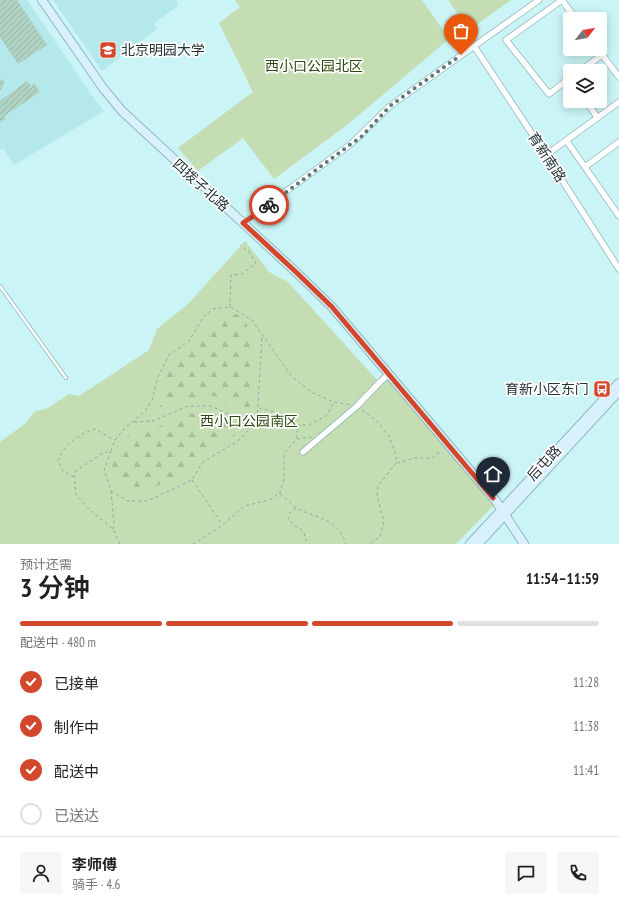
<!DOCTYPE html>
<html lang="zh">
<head>
<meta charset="utf-8">
<style>
  body { margin:0; font-family:"PT Sans Narrow","Noto Sans SC",sans-serif; background:#f6f6f6; color:#202124; height:100vh; display:flex; flex-direction:column; font-size:15px; white-space:nowrap }
  * { box-sizing:border-box; margin:0 }
  p { font-size:13px; color:#757577 }
  .icon { flex:none; width:22px; height:22px; fill:none; stroke:currentColor; stroke-width:2; stroke-linecap:round; stroke-linejoin:round }
  .map { position:relative; height:544px; overflow:hidden }
  .sheet { display:flex; flex-direction:column; background:#fff; flex:1 }
  .sheet>* { flex:none }
  .needle { width:26px; rotate:59deg }
  .fabs { position:absolute; left:563px; top:12px; display:grid; gap:8px }
  .fabs a { display:grid; place-items:center; width:44px; height:44px; border-radius:4px; background:#fff; box-shadow:0 2px 10px #0003; font-size:20px }
  .pin { position:absolute; display:grid; place-items:center; width:34px; height:34px; color:#fff; margin:-41px -17px; border-radius:50% 50% 50% 0; rotate:-45deg; box-shadow:0 0 4px #0007 }
  .pin .icon { rotate:45deg }
  .courier { position:absolute; display:grid; place-items:center; width:40px; height:40px; margin:-20px; border:3px solid #d3482c; border-radius:50%; background:#fff; color:#222; box-shadow:0 1px 5px #0007 }
  .overview em { font-style:normal; font-weight:600 }
  .overview div { display:flex; flex-direction:column-reverse }
  .overview { display:flex; align-items:center; justify-content:space-between; height:68px; padding:0 20px }
  h1 { font-size:26px; font-weight:600; line-height:30px }
  .bar { display:grid; grid-template-columns:repeat(4,1fr); gap:6px 4px; align-content:center; height:48px; padding:0 20px }
  .bar i { height:5px; border-radius:3px; background:#e0e0e0 }
  .bar .on { background:#d3482c }
  .bar p { grid-column:span 4 }
  .line { display:flex; align-items:center; gap:10px; padding:0 20px; border-top:1px solid #e0e0e0 }
  .line div { flex:1 }
  .round { display:grid; place-items:center; flex:none; width:42px; height:42px; border-radius:4px; background:#f6f6f6 }
  ol { padding:0 20px; list-style:none }
  li { display:flex; align-items:center; gap:12px; height:44px }
  li p { margin-inline-start:auto }
  li .icon { padding:4px; border-radius:50%; background:#d3482c; color:#fff; stroke-width:4 }
  li:last-child { color:#757577 }
  li i { width:22px; height:22px; border:2px solid #e0e0e0; border-radius:50% }
  .map>svg:first-child { display:block }
</style>
</head>
<body>
<div class="map">
<svg width="619" height="544" viewBox="0 0 619 544">
  <defs>
    <pattern id="forest-firs" width="22" height="20" patternUnits="userSpaceOnUse"><rect width="22" height="20" fill="#c4ddb2"/><path d="M5 1l3.5 6h-7zM16 11l3.5 6h-7z" fill="#a8be9a"/></pattern>
    <pattern id="building-hatch" width="6" height="6" patternUnits="userSpaceOnUse"><rect width="6" height="6" fill="#afd2c3"/><path d="M-1 1l2-2M0 6l6-6M5 7l2-2" fill="none" stroke="#96b5a8"/></pattern>
  </defs>
  <rect width="100%" height="100%" fill="#caf4f6"/>
  <path fill="#b4e8ea" d="M0,0H27L90,93L104,111L14,165L3,148L0,150Z
    M53,0H176L178,6L154,23L157,29L102,71Z"/>
  <path fill="#c4ddb2" d="M235,0H422L449,39L347,125L274,179L243,138L198,171L178,148L253,92L219,23L240,7Z
    M448,0H511L469,30Z
    M245,241L269,272L288,282L378,381H392L496,503L456,544H0V442L26,423L34,412L48,408L69,394L79,396L149,350L157,329L188,304Z"/>
  <path fill="url(#forest-firs)" d="M230,312L245,318L251,339L253,366V412L246,416L215,396L186,398L148,417L161,405L165,375L180,355L198,345L209,326Z
    M209,411L232,423L235,436L204,448L194,465L177,479L138,492L125,490L111,472L117,446L135,430H150L190,414Z"/>
  <path fill="url(#building-hatch)" d="M0,0H17L47,45L18,64L0,37Z
    M0,79L5,82L0,91Z
    M27,81L31,86L34,83L40,92L4,116L6,119L0,123V101Z"/>
  <g fill="none" stroke-linecap="round" stroke-linejoin="round">
    <defs>
      <path id="lane" d="M0,286L66,378"/>
      <path id="street" d="M562,0L506,40L549,94L570,78
        M562,0L576,19
        M474,46L546,155L619,269
        M598,49L619,77
        M580,71L602,55
        M586,101L597,117
        M566,140L619,216
        M546,155L619,102
        M585,167L619,142
        M243,223L351,144L390,106L539,0
        M303,452L357,406L381,381L389,374"/>
      <path id="secondary" d="M42,0L103,88L122,111L297,273L332,307L496,501L524,544
        M470,544L619,383
        M478,544L619,391"/>
    </defs>
    <use href="#lane" stroke="#8fb8b9" stroke-width="4"/>
    <use href="#street" stroke="#8fb8b9" stroke-width="7"/>
    <use href="#secondary" stroke="#8fb8b9" stroke-width="10"/>
    <path stroke="#8aaaab" stroke-width="1" stroke-dasharray="3 3" stroke-linecap="butt" d="M230,307L231,275L242,274L256,263L249,252L240,245
      M259,408L276,412L298,425H309L326,416L334,402
      M362,410L377,421L389,436L396,455V463L378,486L377,496L384,522L380,537L369,544
      M134,422L153,421L188,406H211L234,417L249,429
      M297,439L312,437
      M111,451L104,470L111,491L114,523L113,529
      M397,463L415,458H432L437,455L440,450
      M74,477L63,471L58,460C65,445 78,434 95,429L114,440
      M192,480L222,524
      M111,491L128,501H147L184,484L192,480L203,462L238,441L257,421L262,336
      M280,494C286,498 291,504 297,508C318,520 337,517 346,544
      M296,508L289,514L288,519L295,526L300,528L304,533L306,540L310,544
      M120,544L113,529L91,511L76,495L74,477L76,471L101,454L111,451L115,440L124,429L146,410L152,400L158,377L169,355L189,341L204,316L213,309L230,307L252,320L292,377L313,393L334,402L351,405
      M193,544L223,525L244,506L269,500L280,493L284,478V454L296,439L298,425"/>
    <use href="#lane" stroke="#fff" stroke-width="2.5"/>
    <use href="#street" stroke="#fff" stroke-width="5.5"/>
    <use href="#secondary" stroke="#d9f1fe" stroke-width="8"/>
  </g>
  <g fill="none" stroke-linecap="round" stroke-linejoin="round">
    <path stroke="#5f7879" stroke-width="4" stroke-dasharray="0 7.2" d="M269,205L351,144L360,138L390,106L461,55"/>
    <path stroke="#d3482c" stroke-width="5" d="M269,205L243,223L297,273L332,307L493,498"/>
  </g>
  <defs>
    <symbol id="university-square" viewBox="-11 -11 22 22"><rect x="-9" y="-9" width="18" height="18" rx="4" fill="#d3482c" stroke="#fff"/><path d="M0-5L7-2L0 1L-7-2ZM-4 1L0 2.5L4 1V4Q0 6-4 4Z" fill="#fff"/></symbol>
    <symbol id="bus-square" viewBox="-11 -11 22 22"><rect x="-9" y="-9" width="18" height="18" rx="4" fill="#d3482c" stroke="#fff"/><path d="M-5-6H5V4H4V6H2V4H-2V6H-4V4H-5ZM-3.5-4V0h7V-4ZM-3.5 1.2v1.5H-2V1.2ZM2 1.2v1.5H3.5V1.2Z" fill="#fff"/></symbol>
  </defs>
  <g fill-rule="evenodd">
    <use href="#university-square" x="98" y="40" width="20" height="20"/>
    <use href="#bus-square" x="592" y="379" width="20" height="20"/>
  </g>
  <g text-anchor="middle" dominant-baseline="central" stroke-width="3.5" stroke-linejoin="round" paint-order="stroke">
    <g font-size="14" fill="#253536" stroke="#fff" text-anchor="start">
      <text x="121" y="50">北京明园大学</text>
      <text x="589" y="389" text-anchor="end">育新小区东门</text>
    </g>
    <g font-size="14" fill="#2c4910" stroke="#fff">
      <text x="314" y="66">西小口公园北区</text>
      <text x="249" y="421">西小口公园南区</text>
    </g>
    <g font-size="14" fill="#253536" stroke="#fff">
      <text transform="translate(547 157) rotate(57)">育新南路</text>
      <text transform="translate(201 185) rotate(42)">四拨子北路</text>
      <text transform="translate(544 463) rotate(-47)">后屯路</text>
    </g>
  </g>
</svg>
<div class="fabs">
<a><svg class="needle" viewBox="-14 -14 28 28"><path d="M0-13l5 13h-10z" fill="#e53935"/><path d="M0 13l5-13h-10z" fill="#757577"/></svg></a>
<a><svg class="icon" aria-label="layers" viewBox="0 0 24 24"><path d="M12 4l9 5-9 5-9-5zM3 14l9 5 9-5"/></svg></a>
</div>
<div class="pin" style="left:461px;top:55px;background:#ea580c"><svg class="icon" aria-label="bag" viewBox="0 0 24 24"><path d="M5 8h14l-1 12H6zM9 8a3 3 0 0 1 6 0"/></svg></div>
<div class="pin" style="left:493px;top:498px;background:#1f2937"><svg class="icon" aria-label="home" viewBox="0 0 24 24"><path d="M3 11l9-7 9 7M6 9v11h12V9"/></svg></div>
<div class="courier" style="left:269px;top:205px"><svg class="icon" aria-label="bike" viewBox="0 0 24 24"><circle cx="6" cy="16" r="4"/><circle cx="18" cy="16" r="4"/><path d="M6 16l4-8h5l3 8M10 8l3 8H6M13 5h3"/></svg></div>
</div>
<section class="sheet">
<div class="overview"><div><h1>3 分钟</h1><p>预计还需</p></div><em>11:54–11:59</em></div>
<div class="bar"><i class="on"></i><i class="on"></i><i class="on"></i><i></i><p>配送中 · 480 m</p></div>
<ol>
<li><svg class="icon" aria-label="check" viewBox="0 0 24 24"><path d="M5 12l5 5 9-10"/></svg>已接单<p>11:28</p></li>
<li><svg class="icon" aria-label="check" viewBox="0 0 24 24"><path d="M5 12l5 5 9-10"/></svg>制作中<p>11:38</p></li>
<li><svg class="icon" aria-label="check" viewBox="0 0 24 24"><path d="M5 12l5 5 9-10"/></svg>配送中<p>11:41</p></li>
<li><i></i>已送达</li>
</ol>
<div class="line" style="height:72px"><a class="round"><svg class="icon" aria-label="person" viewBox="0 0 24 24"><circle cx="12" cy="8" r="4"/><path d="M4 21q1-7 8-7t8 7"/></svg></a><div><b>李师傅</b><p>骑手 · 4.6</p></div><a class="round"><svg class="icon" aria-label="chat" viewBox="0 0 24 24"><path d="M4 5h16v11H9l-5 4z"/></svg></a><a class="round"><svg class="icon" aria-label="phone" viewBox="0 0 24 24"><path d="M5 4h4l2 5-3 2q2 4 5 5l2-3 5 2v4C11 20 4 13 5 4z"/></svg></a></div>
</section>
</body>
</html>
